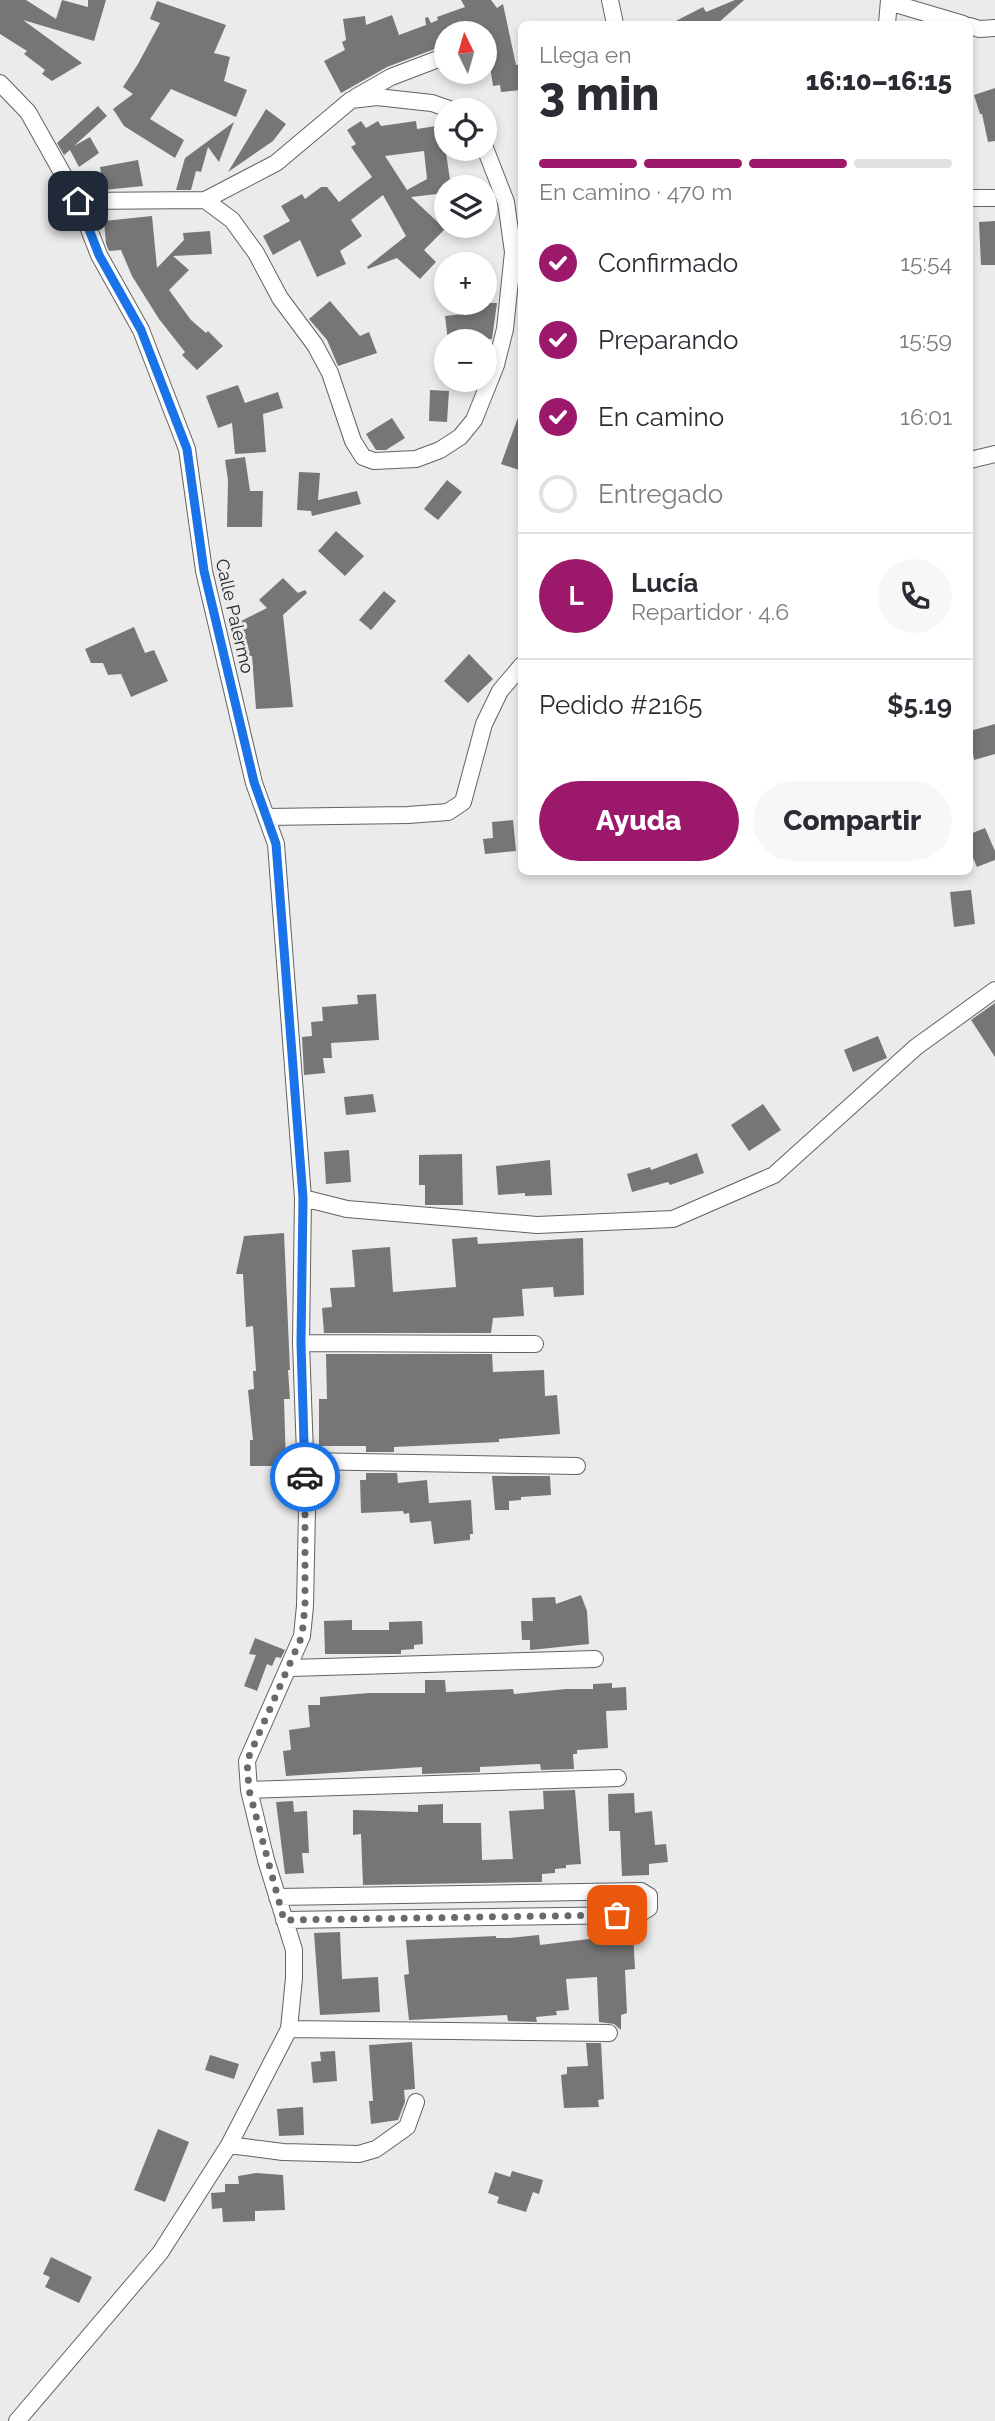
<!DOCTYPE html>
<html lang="es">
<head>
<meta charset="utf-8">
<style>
  body { margin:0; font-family:Raleway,sans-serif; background:#f7f7f7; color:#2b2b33; height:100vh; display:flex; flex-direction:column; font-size:26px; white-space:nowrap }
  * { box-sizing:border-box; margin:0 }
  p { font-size:23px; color:#7c7c81 }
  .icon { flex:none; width:38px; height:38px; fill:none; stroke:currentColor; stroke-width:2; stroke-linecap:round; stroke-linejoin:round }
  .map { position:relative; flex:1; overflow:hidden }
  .side { position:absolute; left:518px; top:21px; width:455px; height:854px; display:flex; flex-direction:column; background:#fff; border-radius:10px; box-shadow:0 4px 10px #0003 }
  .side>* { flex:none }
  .needle { width:46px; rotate:355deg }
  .fabs { position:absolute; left:434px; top:21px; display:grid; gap:14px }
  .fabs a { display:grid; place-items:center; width:63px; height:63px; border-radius:50%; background:#fff; box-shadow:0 4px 10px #0003; font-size:35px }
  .pin { position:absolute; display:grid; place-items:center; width:60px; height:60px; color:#fff; margin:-30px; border-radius:14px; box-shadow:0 4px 10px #0006 }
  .courier { position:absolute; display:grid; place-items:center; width:70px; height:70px; margin:-35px; border:5px solid #1a73e8; border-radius:50%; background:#fff; color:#222; box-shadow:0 2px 9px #0007 }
  .summary em { font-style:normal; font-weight:800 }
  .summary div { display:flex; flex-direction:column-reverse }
  .summary { display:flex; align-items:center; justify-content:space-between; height:119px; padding:0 21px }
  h1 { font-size:46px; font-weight:800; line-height:52px }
  .bar { display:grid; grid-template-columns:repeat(4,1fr); gap:10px 7px; align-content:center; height:84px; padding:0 21px }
  .bar i { height:9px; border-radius:5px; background:#e1e1e2 }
  .bar .active { background:#9b186b }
  .bar p { grid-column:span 4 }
  .line { display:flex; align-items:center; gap:18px; padding:0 21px; border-top:2px solid #e1e1e2 }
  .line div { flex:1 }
  .round { display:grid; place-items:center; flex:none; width:74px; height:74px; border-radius:37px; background:#f7f7f7 }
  ol { padding:0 21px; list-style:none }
  li { display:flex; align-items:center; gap:21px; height:77px }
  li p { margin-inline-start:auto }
  li .icon { padding:7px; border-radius:50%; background:#9b186b; color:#fff; stroke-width:4 }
  li:last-child { color:#7c7c81 }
  li i { width:38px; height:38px; border:4px solid #e1e1e2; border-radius:50% }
  .button { display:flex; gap:14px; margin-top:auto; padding:14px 21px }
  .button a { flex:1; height:80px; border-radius:42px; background:#9b186b; color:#fff; font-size:28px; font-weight:800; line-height:80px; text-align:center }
  .button a+a { background:#f7f7f7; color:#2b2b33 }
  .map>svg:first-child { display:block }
</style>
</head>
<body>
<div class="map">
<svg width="995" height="2421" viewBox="0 0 995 2421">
  <rect width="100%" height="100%" fill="#ebebec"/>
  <path fill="#777677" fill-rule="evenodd" d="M0,0H26L56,19L62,0L88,7V0H106L94,41L23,20L82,63L52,81L42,74L45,70L24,54L27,51L0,34Z
    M461,0H491L497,8L503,4L516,65L522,64V90L501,92L500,85L493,86L485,33L481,27L464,33H446V39L438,42L440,47L387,67L341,93L324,61L345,50L342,42L346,40L343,19L365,16L366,25L392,15L399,35L426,25L425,18L428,17L431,23L438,20L437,17L465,7Z
    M735,0H744L717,24H670L703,7L706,12Z
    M157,1L226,25L214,53L230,57L224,81L247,90L236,117L171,89L150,119L184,140L175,158L124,126L113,109L133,94L123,87L138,64L160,23L150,19Z
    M995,88V141L988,142L982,114H980L974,95Z
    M98,106L107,116L74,146L90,137L99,153L79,167L70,150L64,155L57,143Z
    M266,109L286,124L273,141L228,172Z
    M361,121L366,128L378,121L381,126L416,121L417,129L442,125L451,187H446V193L411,197L445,229L424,250L436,262L420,279L397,258L368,269L367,267L406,236L383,195L351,220L362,236L340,251L346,264L317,277L300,240L273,255L263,236L290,221L281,206L302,194L305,199L321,187H327L339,202L372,177L351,147L356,144L347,130ZM424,151L427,179L407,190L385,156Z
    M234,122L219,162L208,147L201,172L196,171L191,190H176L185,158Z
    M138,160L143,186L104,190L100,167Z
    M152,216L157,268L184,240L183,233L210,231L212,254L173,256L189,270L169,290L191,320L206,333L208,331L223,346L197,370L182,355L185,352L159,319L132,276L121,250L109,251L106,244L104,221Z
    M995,221V265H981L979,222Z
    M330,301L360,336L369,332L377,353L338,366L327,340L309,319Z
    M461,303H497L492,339L448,341L445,316L463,314Z
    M238,385L245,403L278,392L283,408L263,414L266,452L235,454L232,423L218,428L206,396Z
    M430,390L449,391L447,422L429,421Z
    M520,412L522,413V471L501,464Z
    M392,418L405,438L386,450H376L366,434Z
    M245,457L250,491H263L262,527H227L228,480L225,460Z
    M299,472L320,473L318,500L357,491L361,504L312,516L311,511L297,510Z
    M447,480L462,492L438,520L424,509Z
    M336,531L364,556L345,576L318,551Z
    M283,578L298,593L305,590L307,593L283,615L293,707L256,709L252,656H246L241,621L267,608L259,600Z
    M384,591L396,601L371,630L359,620Z
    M134,627L145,653L154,650L168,681L131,697L121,674L108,675L103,663H91L85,649Z
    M469,654L493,679L468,703L444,681Z
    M995,724V754L974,760L970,731Z
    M513,820L516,851L485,854L483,839L493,838L492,822Z
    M985,828L995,851V860L977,867L970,851V834Z
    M971,890L975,924L954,927L950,892Z
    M376,994L379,1040L331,1043L332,1058H323L325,1073L304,1075L302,1037L312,1036L311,1022L323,1021L322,1007L358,1004L357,995Z
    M995,1003V1057L971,1020Z
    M878,1036L887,1058L853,1072L844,1050Z
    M373,1094L376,1112L346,1115L344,1097Z
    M763,1104L781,1130L749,1151L731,1125Z
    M349,1150L351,1182L326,1184L324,1152Z
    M697,1153L704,1173L670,1185L668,1182L632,1192L627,1174L650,1167L651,1170Z
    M462,1154L463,1205H425V1185H419V1155Z
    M550,1160L552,1195L525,1196V1193L498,1195L496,1166Z
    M284,1233L290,1370H288L290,1399H284L286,1466H250V1440H253L248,1390L254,1389L253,1371H256L253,1326L246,1327L243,1274H236L244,1236Z
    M477,1237L478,1244L583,1238L584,1295L554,1297L553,1287L522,1289L524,1316L493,1318L491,1333H324L322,1308L332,1307L330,1288L355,1287L352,1250L390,1247L393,1292L456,1287L452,1239Z
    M326,1354H492L493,1372L544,1370L545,1396L557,1395L560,1434L499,1439V1442L394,1447V1452H366V1446H319V1399H327Z
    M366,1473H397L398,1483L427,1480L429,1503L471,1500L473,1534H470V1540L434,1544L431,1521L410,1523L409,1513L404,1514L403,1511L361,1513L360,1480H366Z
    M492,1476H550L551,1495L521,1497V1500L509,1501V1510H495Z
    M581,1595L587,1611L589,1644L530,1650V1640H522L521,1621H533L532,1598L555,1597L556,1604Z
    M352,1620V1630H389V1622L422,1621L423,1644L414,1645V1649L401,1650V1654H325L324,1621Z
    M255,1638L285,1650L281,1658L276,1657L272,1666L267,1664L257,1691L244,1686L256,1655L249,1654Z
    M425,1680H445L446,1692L513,1689L514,1694L566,1689H593V1684L612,1683V1688L626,1687L627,1710L606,1711L608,1748L577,1750V1754H573L574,1769L541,1770L540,1764L480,1767V1772L422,1774V1767L286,1776L283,1751L291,1750L289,1730L310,1727L308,1705H320V1697L369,1693H425Z
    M575,1790L581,1864L566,1865V1868L555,1869V1873L542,1874V1882L363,1885L361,1834L353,1835V1810L418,1812V1805L443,1804V1823H481L482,1860L513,1859L509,1811L544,1809L543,1791Z
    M634,1793L635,1813L652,1811L655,1845L666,1844L668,1862L649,1864V1875L622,1876L620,1831H609L608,1794Z
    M293,1801L294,1812L307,1811L309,1853H302L304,1873L285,1874L276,1802Z
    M340,1932L342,1979L378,1977L380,2012L320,2015L314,1933Z
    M633,1932L635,1969L625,1970L627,2013L621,2015V2030L614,2024L599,2022L597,1977L566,1979L569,2010L556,2011L557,2015L536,2017L537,2022L508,2021L507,2015L409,2020L404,1975L409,1974L406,1940L496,1936V1938H509L539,1935L540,1945L589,1939V1936Z
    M412,2042L415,2089L404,2090L405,2102L398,2120L371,2124L369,2101H373L369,2045Z
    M586,2043H601L604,2099L598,2100L599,2107L564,2108L561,2075L567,2074V2067L588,2066Z
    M335,2051L337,2081L313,2083L311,2062L321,2061L320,2052Z
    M210,2055L239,2064L234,2079L205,2070Z
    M303,2107L304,2135L279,2136L277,2109Z
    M158,2129L189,2142L165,2202L134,2190Z
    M512,2171L543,2180L539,2194L533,2192L526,2212L497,2203L499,2197L488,2193L495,2172L510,2177Z
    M256,2173L283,2175L285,2210L255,2211V2221L223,2222L222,2208L212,2209L211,2193L225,2192V2184H239L238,2176Z
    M51,2257L92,2277L79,2303L45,2287L50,2277L43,2274Z"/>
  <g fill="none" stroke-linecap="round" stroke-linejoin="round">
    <defs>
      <path id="minor" d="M610,0L615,24
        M889,2L963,24
        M887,24L889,0
        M970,26L979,29L995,28
        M0,83L28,112L78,201L99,255L141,330L187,449L204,571L254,783L276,844L303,1198L301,1343L307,1510L305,1606L302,1636L247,1761L249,1790L266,1860L294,1950V1978L289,2029L229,2145L160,2253L17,2421
        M356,97L391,77L446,56
        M970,198H995
        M205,200L232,220L256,253L280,298L315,345L330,373L353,441L363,457L374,461L416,459L440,450L460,437L474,420L496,365L505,329L513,252L506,202L485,148
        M78,201L205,200L276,163L351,100L377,97L404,100L432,103L452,110
        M970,460L995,454
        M266,817L408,815L448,812L463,802L484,724L500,691L522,665
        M303,1198L347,1209L537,1225L673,1219L774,1175L916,1047L995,990
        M301,1343L535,1344
        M304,1461L577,1466
        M290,1668L595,1659
        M249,1790L618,1778
        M277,1897L641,1891L649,1896V1908L638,1915L284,1920
        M289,2029L609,2033
        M229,2145L283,2152L359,2154L376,2149L407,2127L416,2102"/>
    </defs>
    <use href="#minor" stroke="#626263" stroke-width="18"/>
    <use href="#minor" stroke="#fff" stroke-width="16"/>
  </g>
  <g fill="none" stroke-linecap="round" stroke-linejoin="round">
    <path stroke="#6a6a6a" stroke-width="7" stroke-dasharray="0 12.6" d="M305,1477V1606L302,1636L247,1761L249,1790L284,1920L617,1915"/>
    <path stroke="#1a73e8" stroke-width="9" d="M78,201L99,255L141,330L187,449L204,571L254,782L276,844L303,1198L301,1343L305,1477"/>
  </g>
  <g text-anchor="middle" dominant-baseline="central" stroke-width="6" stroke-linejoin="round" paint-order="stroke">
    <g font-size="18" fill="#242424" stroke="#ebebec">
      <text transform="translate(235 616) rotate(77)">Calle Palermo</text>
    </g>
  </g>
</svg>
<div class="fabs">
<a><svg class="needle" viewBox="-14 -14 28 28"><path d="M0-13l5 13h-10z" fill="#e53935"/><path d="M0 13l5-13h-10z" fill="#7c7c81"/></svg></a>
<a><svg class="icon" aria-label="locate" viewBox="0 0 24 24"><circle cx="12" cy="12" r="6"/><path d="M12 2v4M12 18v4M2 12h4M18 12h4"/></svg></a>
<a><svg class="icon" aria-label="layers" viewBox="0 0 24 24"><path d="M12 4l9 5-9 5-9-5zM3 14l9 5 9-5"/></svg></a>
<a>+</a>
<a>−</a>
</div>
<div class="pin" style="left:617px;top:1915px;background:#ea580c"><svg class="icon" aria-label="bag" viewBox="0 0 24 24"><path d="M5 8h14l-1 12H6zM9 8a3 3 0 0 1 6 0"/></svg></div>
<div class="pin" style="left:78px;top:201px;background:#1f2937"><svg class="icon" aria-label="home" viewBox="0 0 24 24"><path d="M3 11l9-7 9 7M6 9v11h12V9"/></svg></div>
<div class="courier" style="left:305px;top:1477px"><svg class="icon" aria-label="car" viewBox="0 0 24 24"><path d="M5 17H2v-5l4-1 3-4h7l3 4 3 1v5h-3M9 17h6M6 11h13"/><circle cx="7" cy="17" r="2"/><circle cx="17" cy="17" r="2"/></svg></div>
<section class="side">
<div class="summary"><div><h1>3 min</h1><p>Llega en</p></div><em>16:10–16:15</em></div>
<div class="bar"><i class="active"></i><i class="active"></i><i class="active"></i><i></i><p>En camino · 470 m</p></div>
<ol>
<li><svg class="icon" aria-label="check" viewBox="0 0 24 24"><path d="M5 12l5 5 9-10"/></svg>Confirmado<p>15:54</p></li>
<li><svg class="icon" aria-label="check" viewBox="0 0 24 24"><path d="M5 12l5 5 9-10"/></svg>Preparando<p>15:59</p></li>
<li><svg class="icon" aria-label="check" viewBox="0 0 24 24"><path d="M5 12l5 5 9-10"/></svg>En camino<p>16:01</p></li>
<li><i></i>Entregado</li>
</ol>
<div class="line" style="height:126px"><b class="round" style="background:#9b186b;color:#fff">L</b><div><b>Lucía</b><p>Repartidor · 4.6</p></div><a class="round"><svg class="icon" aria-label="phone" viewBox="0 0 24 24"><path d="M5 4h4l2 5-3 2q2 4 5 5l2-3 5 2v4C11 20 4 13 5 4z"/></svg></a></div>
<div class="line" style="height:91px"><div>Pedido #2165</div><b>$5.19</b></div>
<div class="button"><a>Ayuda</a><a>Compartir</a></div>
</section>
</div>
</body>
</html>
